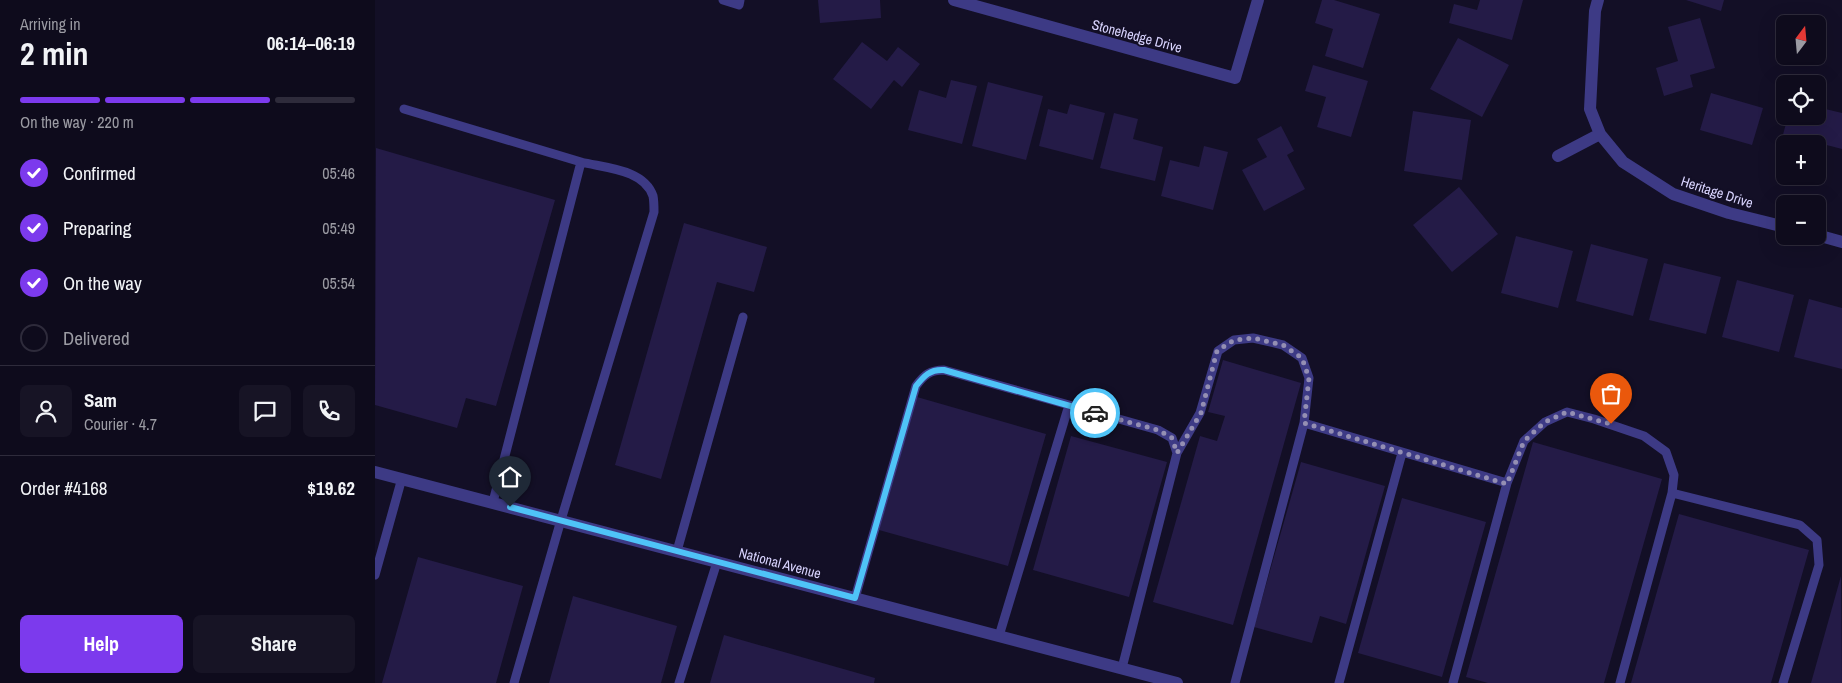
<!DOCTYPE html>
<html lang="en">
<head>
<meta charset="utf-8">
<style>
  body { margin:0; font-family:"Archivo Narrow",sans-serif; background:#171425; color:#f1f3f6; height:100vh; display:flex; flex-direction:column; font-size:19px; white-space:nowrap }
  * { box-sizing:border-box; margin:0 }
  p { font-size:16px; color:#9b9ba3 }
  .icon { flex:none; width:28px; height:28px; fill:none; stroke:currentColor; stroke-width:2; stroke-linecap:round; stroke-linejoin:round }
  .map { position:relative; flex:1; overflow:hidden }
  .drawer { display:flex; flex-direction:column; background:#0e0b1c; width:375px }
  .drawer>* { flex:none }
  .needle { width:32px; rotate:16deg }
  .fabs { position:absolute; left:1401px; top:15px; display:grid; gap:10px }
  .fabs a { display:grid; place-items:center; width:50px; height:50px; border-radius:8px; background:#0e0b1c; box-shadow:0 5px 20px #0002,0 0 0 1px #2e2b3b; font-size:25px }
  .pin { position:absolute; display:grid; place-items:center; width:42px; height:42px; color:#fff; margin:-51px -21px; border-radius:50% 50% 50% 0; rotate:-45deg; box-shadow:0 0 5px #0007 }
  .pin .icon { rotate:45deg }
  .courier { position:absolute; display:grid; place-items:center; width:50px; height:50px; margin:-25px; border:4px solid #4fc3f7; border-radius:50%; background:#fff; color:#222; box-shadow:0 1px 6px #0007 }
  .summary em { font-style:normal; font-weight:700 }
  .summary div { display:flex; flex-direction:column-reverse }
  .summary { display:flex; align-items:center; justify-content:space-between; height:85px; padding:0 20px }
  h1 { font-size:32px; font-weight:700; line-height:38px }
  .bar { display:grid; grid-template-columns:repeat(4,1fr); gap:8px 5px; align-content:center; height:60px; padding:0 20px }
  .bar i { height:6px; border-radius:4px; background:#2e2b3b }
  .bar .selected { background:#7c3aed }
  .bar p { grid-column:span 4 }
  .line { display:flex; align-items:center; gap:12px; padding:0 20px; border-top:1px solid #2e2b3b }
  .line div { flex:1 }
  .round { display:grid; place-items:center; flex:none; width:52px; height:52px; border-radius:8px; background:#171425 }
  ol { padding:0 20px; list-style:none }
  li { display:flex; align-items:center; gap:15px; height:55px }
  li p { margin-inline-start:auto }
  li .icon { padding:5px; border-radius:50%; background:#7c3aed; color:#fff; stroke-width:4 }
  li:last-child { color:#9b9ba3 }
  li i { width:28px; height:28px; border:2px solid #2e2b3b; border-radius:50% }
  .cta { display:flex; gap:10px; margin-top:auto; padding:10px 20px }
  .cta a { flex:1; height:58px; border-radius:8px; background:#7c3aed; color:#fff; font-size:20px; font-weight:700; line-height:58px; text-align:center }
  .cta a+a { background:#171425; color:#f1f3f6 }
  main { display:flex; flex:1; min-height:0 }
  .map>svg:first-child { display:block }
</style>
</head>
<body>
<main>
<section class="drawer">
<div class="summary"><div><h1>2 min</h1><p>Arriving in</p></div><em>06:14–06:19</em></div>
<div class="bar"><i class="selected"></i><i class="selected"></i><i class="selected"></i><i></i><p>On the way · 220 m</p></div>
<ol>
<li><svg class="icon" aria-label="check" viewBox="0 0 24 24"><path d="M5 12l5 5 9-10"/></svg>Confirmed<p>05:46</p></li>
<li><svg class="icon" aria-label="check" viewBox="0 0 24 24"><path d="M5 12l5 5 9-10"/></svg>Preparing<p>05:49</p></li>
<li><svg class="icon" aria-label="check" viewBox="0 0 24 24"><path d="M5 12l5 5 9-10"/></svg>On the way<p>05:54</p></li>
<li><i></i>Delivered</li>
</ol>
<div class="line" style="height:90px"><a class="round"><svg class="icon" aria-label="person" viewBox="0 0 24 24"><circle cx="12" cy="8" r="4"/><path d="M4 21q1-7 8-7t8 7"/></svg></a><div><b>Sam</b><p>Courier · 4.7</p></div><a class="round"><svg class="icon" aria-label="chat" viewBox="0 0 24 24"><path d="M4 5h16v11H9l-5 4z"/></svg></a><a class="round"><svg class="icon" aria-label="phone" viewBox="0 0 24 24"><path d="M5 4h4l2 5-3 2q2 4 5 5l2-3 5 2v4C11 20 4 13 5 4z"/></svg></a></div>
<div class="line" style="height:65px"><div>Order #4168</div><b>$19.62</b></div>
<div class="cta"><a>Help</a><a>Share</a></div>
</section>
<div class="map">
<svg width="1467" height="683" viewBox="0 0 1467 683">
  <rect width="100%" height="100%" fill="#130f26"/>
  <path fill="#241b47" d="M443,0H505L506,18L445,23Z
    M947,0H959L1005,14L988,68L950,56L958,29L940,23Z
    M1105,0H1148L1137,40L1074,23L1079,4L1102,10Z
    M1311,0H1349L1346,11Z
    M1325,18L1340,68L1315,75L1318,87L1289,96L1281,68L1303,61L1293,27Z
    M1083,38L1134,65L1107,117L1055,89Z
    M487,42L512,61L523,47L545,64L527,87L519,80L496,109L458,79Z
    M938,65L993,81L976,137L942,127L951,97L930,91Z
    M576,80L602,86L587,144L533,130L544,90L571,98Z
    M613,82L668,96L651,160L597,146Z
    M1336,93L1388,108L1377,145L1325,130Z
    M695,104L730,113L718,160L664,146L673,109L692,114Z
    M1442,107L1467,113V149L1440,142L1439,144H1410V159L1402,157L1413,116H1442Z
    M1038,111L1096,120L1087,180L1029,171Z
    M739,113L763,119L758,139L788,147L780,181L725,168Z
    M906,126L919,151L912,155L930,189L889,211L867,170L892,157L882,139Z
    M829,146L853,152L838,210L786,196L795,160L824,167Z
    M1,148L180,200L121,406L91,398L82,428L0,405Z
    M1084,187L1123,234L1077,272L1038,225Z
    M309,223L392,247L379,292L342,282L286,479L240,465Z
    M1141,236L1198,251L1183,308L1126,293Z
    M1216,244L1273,259L1258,316L1201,301Z
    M1289,263L1346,277L1331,334L1274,320Z
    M1362,280L1419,295L1404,352L1347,337Z
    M1434,299L1467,308V369L1419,357Z
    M848,360L926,383L858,625L778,602L825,436L842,441L850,416L833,412Z
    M542,397L671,434L633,566L504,530Z
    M696,436L792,462L754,597L658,570Z
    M1158,442L1287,479L1229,683H1113L1091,677Z
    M926,462L1010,486L971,624L945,616L937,643L879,627Z
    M1027,498L1111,522L1067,677L983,653Z
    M1304,514L1434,550L1396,683H1256Z
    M43,557L148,586L121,683H7Z
    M1466,576L1467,683H1436Z
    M198,596L302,626L286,683H174Z
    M349,635L500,678L499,683H335Z"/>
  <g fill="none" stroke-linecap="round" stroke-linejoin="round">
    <path stroke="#3d3a85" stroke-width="9" d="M348,0L364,5L365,0
      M29,109L206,162L118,502
      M802,453L825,413L843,351L859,340L878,338L908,345L927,358L934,378L929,423L1132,483L1149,441L1170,422L1192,412L1219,419L1269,436L1291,452L1299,475L1297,493L1425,525L1442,540L1444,565L1408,683
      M302,551L368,317
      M0,575L27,478
      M480,598L541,386C549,375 555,370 569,370L783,430L797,438L802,453L747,668
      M624,636L694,405
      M139,683L186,520L279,212C279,207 279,201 278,196C269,169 230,168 206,162
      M304,683L342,562
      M860,683L929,423
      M964,683L1027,453
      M1078,683L1132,483
      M1245,683L1297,493"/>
    <path stroke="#3d3a85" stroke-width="12" d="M579,0L860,78L883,0
      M1223,0L1220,11L1215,109L1225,134L1248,162L1298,194L1354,213L1410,227
      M1183,156L1225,134
      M1442,235L1467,242
      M0,472L802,683"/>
  </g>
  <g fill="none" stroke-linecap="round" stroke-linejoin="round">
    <path stroke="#948fb3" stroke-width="5" stroke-dasharray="0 9" d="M720,413L783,430L797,438L802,453L826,413L842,351L859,340L878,338L908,345L927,358L934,378L929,423L1132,484L1149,441L1170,422L1192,412L1236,424"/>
    <path stroke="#4fc3f7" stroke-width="6" d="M135,507L480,598L541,386C549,376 555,369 569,370L720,413"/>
  </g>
  <g text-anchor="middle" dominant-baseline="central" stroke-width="4" stroke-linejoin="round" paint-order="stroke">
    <g font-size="14" fill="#d9d4ff" stroke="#130f26">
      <text transform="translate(762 36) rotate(15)">Stonehedge Drive</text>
      <text transform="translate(1342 192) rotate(18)">Heritage Drive</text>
      <text transform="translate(405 563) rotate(15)">National Avenue</text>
    </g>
  </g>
</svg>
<div class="fabs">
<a><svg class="needle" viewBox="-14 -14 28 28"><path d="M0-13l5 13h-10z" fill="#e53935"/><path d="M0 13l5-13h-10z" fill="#9b9ba3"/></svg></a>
<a><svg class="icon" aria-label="locate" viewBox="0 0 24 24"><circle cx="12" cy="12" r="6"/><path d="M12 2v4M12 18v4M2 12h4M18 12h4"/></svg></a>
<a>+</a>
<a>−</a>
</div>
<div class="pin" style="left:1236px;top:424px;background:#ea580c"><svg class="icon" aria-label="bag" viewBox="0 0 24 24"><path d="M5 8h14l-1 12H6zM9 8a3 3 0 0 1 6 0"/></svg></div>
<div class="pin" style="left:135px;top:507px;background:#1f2937"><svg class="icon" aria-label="home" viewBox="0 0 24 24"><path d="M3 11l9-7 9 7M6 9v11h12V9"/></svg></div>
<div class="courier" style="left:720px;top:413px"><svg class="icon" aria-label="car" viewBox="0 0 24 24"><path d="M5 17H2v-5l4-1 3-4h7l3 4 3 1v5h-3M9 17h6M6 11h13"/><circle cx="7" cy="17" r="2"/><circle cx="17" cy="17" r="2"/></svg></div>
</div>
</main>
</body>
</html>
